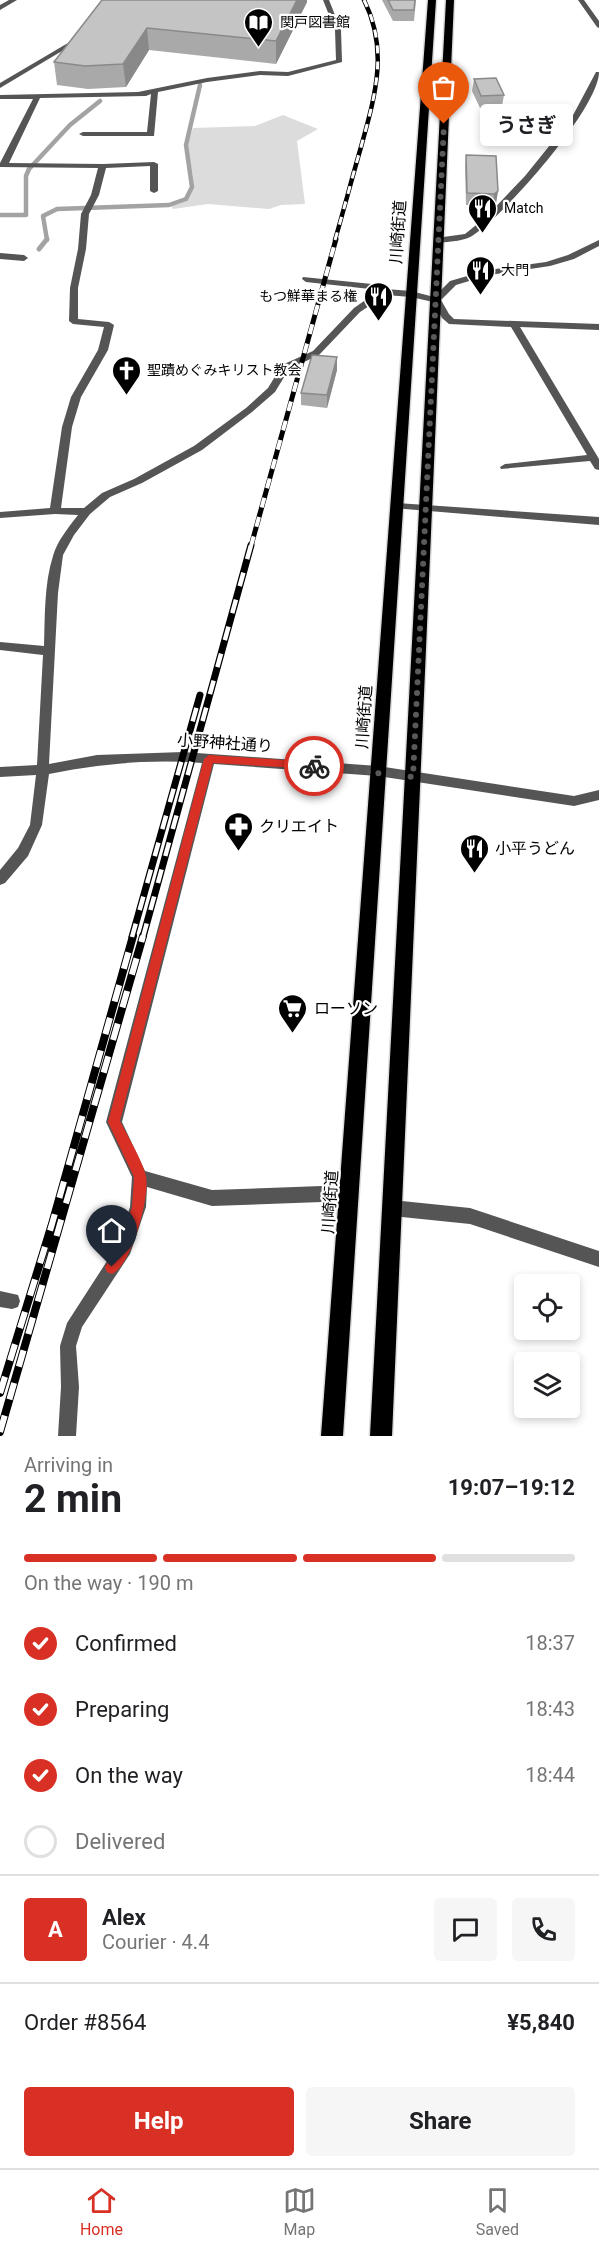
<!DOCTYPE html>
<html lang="en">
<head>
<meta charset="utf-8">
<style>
  body { margin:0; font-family:Roboto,"Noto Sans JP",sans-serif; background:#f6f6f6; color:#202124; height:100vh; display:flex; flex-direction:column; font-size:22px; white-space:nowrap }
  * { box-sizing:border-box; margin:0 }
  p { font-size:20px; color:#757577 }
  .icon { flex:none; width:33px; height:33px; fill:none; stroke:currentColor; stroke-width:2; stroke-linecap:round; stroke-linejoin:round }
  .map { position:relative; height:1436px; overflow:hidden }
  .panel { display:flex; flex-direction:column; background:#fff; flex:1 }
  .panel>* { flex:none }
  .controls { position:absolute; left:514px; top:1274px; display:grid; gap:12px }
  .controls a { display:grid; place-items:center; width:66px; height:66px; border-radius:6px; background:#fff; box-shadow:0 3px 9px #0003; font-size:30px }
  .pin { position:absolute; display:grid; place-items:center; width:51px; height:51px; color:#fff; margin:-62px -26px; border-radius:50% 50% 50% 0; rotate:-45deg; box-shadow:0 0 6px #0007 }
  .pin .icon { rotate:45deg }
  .courier { position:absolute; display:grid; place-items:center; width:60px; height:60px; margin:-30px; border:4px solid #d93025; border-radius:50%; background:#fff; color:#222; box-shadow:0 2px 8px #0007 }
  .bubble { position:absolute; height:42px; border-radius:6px; background:#fff; box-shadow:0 3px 9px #0003; font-size:20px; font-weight:700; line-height:42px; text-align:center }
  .overview em { font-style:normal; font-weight:700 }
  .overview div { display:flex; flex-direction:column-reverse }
  .overview { display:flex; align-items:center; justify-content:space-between; height:102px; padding:0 24px }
  h1 { font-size:39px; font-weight:700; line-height:45px }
  .bar { display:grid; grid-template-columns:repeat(4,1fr); gap:9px 6px; align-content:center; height:72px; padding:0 24px }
  .bar i { height:8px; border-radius:4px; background:#e0e0e0 }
  .bar .on { background:#d93025 }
  .bar p { grid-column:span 4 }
  .line { display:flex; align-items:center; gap:15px; padding:0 24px; border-top:2px solid #e0e0e0 }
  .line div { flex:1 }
  .round { display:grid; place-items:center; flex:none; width:63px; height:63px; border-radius:6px; background:#f6f6f6 }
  ol { padding:0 24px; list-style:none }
  li { display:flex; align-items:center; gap:18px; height:66px }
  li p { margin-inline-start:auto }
  li .icon { padding:6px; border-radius:50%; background:#d93025; color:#fff; stroke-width:4 }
  li:last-child { color:#757577 }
  li i { width:33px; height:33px; border:3px solid #e0e0e0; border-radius:50% }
  .button { display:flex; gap:12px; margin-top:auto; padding:12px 24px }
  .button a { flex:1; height:69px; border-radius:6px; background:#d93025; color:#fff; font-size:24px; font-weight:700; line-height:69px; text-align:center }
  .button a+a { background:#f6f6f6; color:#202124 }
  .tabs { display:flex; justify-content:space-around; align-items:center; height:84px; border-top:2px solid #e0e0e0; background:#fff; font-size:16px; color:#757577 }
  .tabs a { display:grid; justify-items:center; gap:3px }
  .tabs .on { color:#d93025 }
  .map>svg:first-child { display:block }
</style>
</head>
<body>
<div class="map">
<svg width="599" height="1436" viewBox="0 0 599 1436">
  <rect width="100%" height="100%" fill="#fff"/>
  <path fill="#dcdcdc" d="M283,115L318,129L297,141L305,204L281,205L269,209L208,204L173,209L171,206C207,198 189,172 188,147C188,141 191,134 193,128L255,126Z"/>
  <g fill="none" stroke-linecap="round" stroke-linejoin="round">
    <path stroke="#a3a3a3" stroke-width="4.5" d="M0,215H26V176L29,169L70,125L100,101
      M47,240L43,216L57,209L169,205L186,199L192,187L186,145L200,85"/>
    <path stroke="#a3a3a3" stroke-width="5" d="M39,249L47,239"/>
    <defs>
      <path id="primary" d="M428,0H436L343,1436H321Z
        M446,0H454L392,1436H370Z"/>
    </defs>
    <use href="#primary" stroke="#dbdbdb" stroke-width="3"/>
    <path fill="#555" fill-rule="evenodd" d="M9,0H17L0,10V5Z
      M323,0H329L341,30L342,62L288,76L260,75L207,82L158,92L154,136H83L79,134L83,132H147L151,94L146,96L40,98L9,163L103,164L154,162L158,164V191L154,193L150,191V166L106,168L99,195L89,214L86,249L78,288V319L109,322L114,325L108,350L81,397L72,427L61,508H84L102,493L134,479L194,446L246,408L268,388L282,365L313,351L354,308L377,292L370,289L306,282L302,279L303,277L372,284L386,289L411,291L434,297L450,281L488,270L546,262L568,255L599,240V246L574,259L550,266L489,275L456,285L441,300L449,314L454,319L599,324V330L520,327L599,459V470L595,469L590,461L501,469L500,467L505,464L587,455L511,327L449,324L442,318L433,302L411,297L386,295L360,312L319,355L289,369L275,392L252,412L202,450L142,483L110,497L90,514L74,535L63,555L58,593L49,764L97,755L183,752L378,766L574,796L599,790V800L574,806L378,776L214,764L122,1122L145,1171L212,1190L322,1186L349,1187L355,1189L357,1195L355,1201L349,1203L322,1202L212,1206L147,1187L146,1207L130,1254L82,1327L76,1346L79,1387L76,1436H58L61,1387L60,1346L67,1323L118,1244L130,1207L132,1177L106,1122L202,763C150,759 99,764 49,774L42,825L28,856L5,883L0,885V870L18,848L30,825L36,775L0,777V767L37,765L43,655L0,650V642L44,646C45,617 44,584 53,556C57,541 69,527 78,515L55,514L0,518V512L50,508L62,427L71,397L98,350L104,327L73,324L69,321L70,288L78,249L81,214L91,195L98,168L0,167V163L33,99H0V95L138,92L207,78L260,71L288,72L336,60L335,30Z
      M596,72H599C599,108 504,216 472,236C464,241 445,243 436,242V238L465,234L486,217L525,176L571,119Z
      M0,253L24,255L28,258L24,261L0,259Z
      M397,503L599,517V525L393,508L392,506Z
      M392,1200L470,1208L599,1251V1267L470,1224L392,1216L386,1214L384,1208L386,1202Z
      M0,1291L18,1295L20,1301L18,1307L12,1309L0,1307Z"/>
    <path fill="#555" fill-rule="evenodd" d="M578,0H584L599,21V28L597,27Z
      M78,32L81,34L72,45L0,88V83L68,43Z"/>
    <use href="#primary" fill="#000" fill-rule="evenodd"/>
    <defs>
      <path id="rail-far3" d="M335,240C344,209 352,178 361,147C375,96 389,50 364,0"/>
      <path id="rail-far2" d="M251,546L336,239"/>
      <path id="rail-far1" d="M132,937L200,695
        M143,937L251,545"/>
      <path id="rail" d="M0,1393L52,1224L133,936
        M0,1432L143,936"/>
    </defs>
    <use href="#rail-far3" stroke="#000" stroke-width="4.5"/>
    <use href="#rail-far2" stroke="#000" stroke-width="5"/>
    <use href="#rail-far1" stroke="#000" stroke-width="7"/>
    <use href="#rail" stroke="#000" stroke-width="8"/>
    <use href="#rail-far3" stroke="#fff" stroke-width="3" stroke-dasharray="8" stroke-linecap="butt"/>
    <use href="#rail-far2" stroke="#fff" stroke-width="4" stroke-dasharray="10" stroke-linecap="butt"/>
    <use href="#rail-far1" stroke="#fff" stroke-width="4.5" stroke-dasharray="14" stroke-linecap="butt"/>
    <use href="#rail" stroke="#fff" stroke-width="6" stroke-dasharray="17" stroke-linecap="butt"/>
  </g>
  <path fill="#a9a9a9" d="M102,0H307V2L276,64L149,50L126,87L88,89L57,85L54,62Z
    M382,0H416L414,21H393Z
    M474,79L504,95L502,106L480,108L472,91Z
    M466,155L498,191L496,203L493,206L466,205L465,167Z
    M337,357V370L327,408L301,405V393Z"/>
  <path fill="#898989" d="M297,0H307V2L276,64V41Z
    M147,28L149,50L126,87L123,64Z
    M498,191L496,203L493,206L494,194Z
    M337,357V370L327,408V395Z"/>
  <path fill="#c4c4c4" stroke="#898989" stroke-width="1.5" d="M102,0H297L276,41L147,28L123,64L85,66L54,62Z
    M388,0H415L414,10H393Z
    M496,78L504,95L481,96L474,79Z
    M466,155L496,156L498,191L494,194L467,193Z
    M312,355L337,357L327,395L301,393Z"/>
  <path fill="#d93025" d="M209,755L314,762L319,766L314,769L213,763L120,1121C128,1137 142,1160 146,1176C150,1196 132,1265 112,1274L107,1272L105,1267L119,1245L132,1207L134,1177L108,1122L204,759Z"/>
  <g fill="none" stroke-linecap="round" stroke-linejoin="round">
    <path stroke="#595959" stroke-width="6" stroke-dasharray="0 10.8" d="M314,766L413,777L444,124"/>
  </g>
  <defs>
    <symbol id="library-pin" viewBox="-11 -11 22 30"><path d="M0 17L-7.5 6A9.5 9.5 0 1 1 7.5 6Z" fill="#000" stroke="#fff"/><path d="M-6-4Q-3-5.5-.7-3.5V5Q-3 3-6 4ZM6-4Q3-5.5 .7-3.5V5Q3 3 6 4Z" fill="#fff"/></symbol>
    <symbol id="restaurant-pin" viewBox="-11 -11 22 30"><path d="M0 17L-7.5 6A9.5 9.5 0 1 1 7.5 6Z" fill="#000" stroke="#fff"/><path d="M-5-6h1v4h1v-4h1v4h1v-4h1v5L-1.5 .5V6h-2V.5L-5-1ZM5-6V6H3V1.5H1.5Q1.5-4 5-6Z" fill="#fff"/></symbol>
    <symbol id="church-pin" viewBox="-11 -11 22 30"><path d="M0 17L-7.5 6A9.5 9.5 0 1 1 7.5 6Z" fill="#000" stroke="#fff"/><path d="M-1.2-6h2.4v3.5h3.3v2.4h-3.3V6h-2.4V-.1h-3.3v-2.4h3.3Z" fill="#fff"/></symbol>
    <symbol id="pharmacy-pin" viewBox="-11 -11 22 30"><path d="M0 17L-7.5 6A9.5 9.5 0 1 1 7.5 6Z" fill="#000" stroke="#fff"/><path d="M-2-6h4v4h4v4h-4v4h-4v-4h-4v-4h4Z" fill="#fff"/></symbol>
    <symbol id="supermarket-pin" viewBox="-11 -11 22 30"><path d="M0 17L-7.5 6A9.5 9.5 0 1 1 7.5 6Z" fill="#000" stroke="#fff"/><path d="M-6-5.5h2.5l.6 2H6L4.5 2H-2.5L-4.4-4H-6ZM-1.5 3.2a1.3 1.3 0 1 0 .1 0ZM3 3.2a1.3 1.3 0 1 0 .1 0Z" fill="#fff"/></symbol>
  </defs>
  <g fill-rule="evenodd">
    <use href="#library-pin" x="242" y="6" width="33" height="45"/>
    <use href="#restaurant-pin" x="466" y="192" width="33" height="45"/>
    <use href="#restaurant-pin" x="464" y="254" width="33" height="45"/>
    <use href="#restaurant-pin" x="362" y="280" width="33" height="45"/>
    <use href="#church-pin" x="110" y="354" width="33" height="45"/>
    <use href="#pharmacy-pin" x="222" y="810" width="33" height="45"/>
    <use href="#restaurant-pin" x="458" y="832" width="33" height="45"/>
    <use href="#supermarket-pin" x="276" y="992" width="33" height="45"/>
  </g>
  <g text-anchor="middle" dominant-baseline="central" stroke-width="4.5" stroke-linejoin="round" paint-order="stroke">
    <g font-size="14" fill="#000" stroke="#fff" text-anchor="start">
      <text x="280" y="22">関戸図書館</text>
      <text x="504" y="208">Match</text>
      <text x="501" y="270">大門</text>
      <text x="357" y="296" text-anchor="end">もつ鮮華まる権</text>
      <text x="147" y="370">聖蹟めぐみキリスト教会</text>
    </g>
    <g font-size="16" fill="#000" stroke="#fff">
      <text transform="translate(398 232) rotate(-86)">川崎街道</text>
      <text transform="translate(364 717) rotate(-86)">川崎街道</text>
      <text transform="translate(225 743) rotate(4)">小野神社通り</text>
      <text transform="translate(330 1202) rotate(-86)">川崎街道</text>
    </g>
    <g font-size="16" fill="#000" stroke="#fff" text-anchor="start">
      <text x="259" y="826">クリエイト</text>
      <text x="495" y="848">小平うどん</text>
      <text x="314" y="1008">ローソン</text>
    </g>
  </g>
</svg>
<div class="controls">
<a><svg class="icon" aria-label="locate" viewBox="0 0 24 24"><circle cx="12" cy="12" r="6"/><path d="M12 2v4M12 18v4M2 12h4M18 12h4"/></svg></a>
<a><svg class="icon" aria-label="layers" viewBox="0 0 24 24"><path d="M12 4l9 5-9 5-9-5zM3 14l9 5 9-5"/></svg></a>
</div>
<div class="pin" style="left:444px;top:124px;background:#ea580c"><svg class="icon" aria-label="bag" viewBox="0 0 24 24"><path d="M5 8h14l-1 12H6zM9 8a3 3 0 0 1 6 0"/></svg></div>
<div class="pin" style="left:112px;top:1267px;background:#1f2937"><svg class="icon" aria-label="home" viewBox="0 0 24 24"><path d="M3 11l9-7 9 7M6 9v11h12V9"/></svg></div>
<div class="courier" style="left:314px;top:766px"><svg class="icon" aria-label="bike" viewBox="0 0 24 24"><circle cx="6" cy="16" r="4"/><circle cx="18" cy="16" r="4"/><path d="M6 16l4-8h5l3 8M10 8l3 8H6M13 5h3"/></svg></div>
<div class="bubble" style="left:480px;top:104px;width:93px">うさぎ</div>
</div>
<section class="panel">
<div class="overview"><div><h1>2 min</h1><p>Arriving in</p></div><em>19:07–19:12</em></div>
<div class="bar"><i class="on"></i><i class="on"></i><i class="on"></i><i></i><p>On the way · 190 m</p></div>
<ol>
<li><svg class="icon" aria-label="check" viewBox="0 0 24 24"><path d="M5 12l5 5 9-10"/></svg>Confirmed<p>18:37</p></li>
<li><svg class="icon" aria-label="check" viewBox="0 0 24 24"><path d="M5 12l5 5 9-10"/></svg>Preparing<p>18:43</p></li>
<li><svg class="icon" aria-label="check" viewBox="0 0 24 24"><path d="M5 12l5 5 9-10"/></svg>On the way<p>18:44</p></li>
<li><i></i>Delivered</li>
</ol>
<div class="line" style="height:108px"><b class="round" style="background:#d93025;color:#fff">A</b><div><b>Alex</b><p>Courier · 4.4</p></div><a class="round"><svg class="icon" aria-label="chat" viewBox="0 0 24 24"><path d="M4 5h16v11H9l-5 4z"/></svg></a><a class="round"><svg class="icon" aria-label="phone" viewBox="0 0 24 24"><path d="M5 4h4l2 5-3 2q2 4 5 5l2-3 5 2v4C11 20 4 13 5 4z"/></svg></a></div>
<div class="line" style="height:78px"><div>Order #8564</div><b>¥5,840</b></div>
<div class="button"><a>Help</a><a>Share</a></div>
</section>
<nav class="tabs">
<a class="on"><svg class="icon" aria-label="home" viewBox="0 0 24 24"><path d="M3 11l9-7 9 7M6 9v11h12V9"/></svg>Home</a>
<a><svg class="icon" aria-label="map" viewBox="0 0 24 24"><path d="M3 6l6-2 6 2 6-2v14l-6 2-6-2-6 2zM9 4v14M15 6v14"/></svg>Map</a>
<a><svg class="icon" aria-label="saved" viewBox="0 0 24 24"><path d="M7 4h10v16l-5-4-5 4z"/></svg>Saved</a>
</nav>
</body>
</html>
